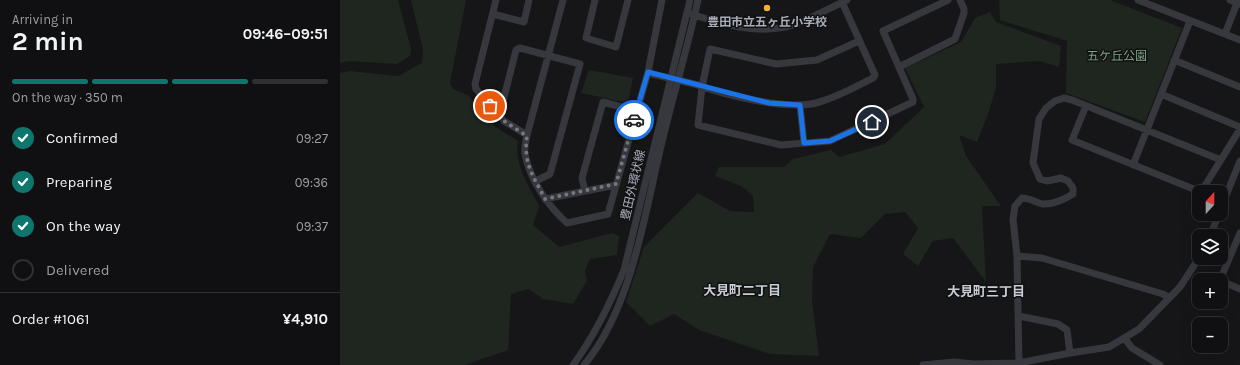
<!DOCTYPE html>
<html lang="en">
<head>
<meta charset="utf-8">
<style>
  body { margin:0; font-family:Karla,"Noto Sans JP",sans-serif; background:#19191b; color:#f1f3f6; height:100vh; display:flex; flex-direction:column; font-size:15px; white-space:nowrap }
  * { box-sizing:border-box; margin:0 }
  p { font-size:13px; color:#9c9d9f }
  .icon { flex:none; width:22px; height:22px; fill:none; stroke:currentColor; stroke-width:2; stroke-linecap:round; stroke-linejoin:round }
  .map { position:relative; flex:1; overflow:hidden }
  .details { display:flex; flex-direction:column; background:#101012; width:340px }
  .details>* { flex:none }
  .needle { width:26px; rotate:21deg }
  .tools { position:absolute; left:852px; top:185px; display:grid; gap:8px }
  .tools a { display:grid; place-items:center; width:36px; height:36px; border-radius:8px; background:#101012; box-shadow:0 4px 16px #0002,0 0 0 1px #303032; font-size:20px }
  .pin { position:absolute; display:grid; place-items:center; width:34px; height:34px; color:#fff; margin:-17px; border:2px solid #fff; border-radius:50%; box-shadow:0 1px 4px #0007 }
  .courier { position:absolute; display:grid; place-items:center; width:40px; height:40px; margin:-20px; border:3px solid #1a73e8; border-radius:50%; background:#fff; color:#222; box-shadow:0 1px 5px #0007 }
  .head em { font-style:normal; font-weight:700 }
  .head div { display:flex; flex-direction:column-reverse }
  .head { display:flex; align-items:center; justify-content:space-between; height:68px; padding:0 12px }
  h1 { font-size:26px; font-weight:700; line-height:30px }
  .bar { display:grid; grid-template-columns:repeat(4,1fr); gap:6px 4px; align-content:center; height:48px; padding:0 12px }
  .bar i { height:5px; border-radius:3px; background:#303032 }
  .bar .selected { background:#0f766e }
  .bar p { grid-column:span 4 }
  .line { display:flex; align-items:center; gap:10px; padding:0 12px; border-top:1px solid #303032 }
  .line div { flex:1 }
  ol { padding:0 12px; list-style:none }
  li { display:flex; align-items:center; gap:12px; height:44px }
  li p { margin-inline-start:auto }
  li .icon { padding:4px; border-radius:50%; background:#0f766e; color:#fff; stroke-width:4 }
  li:last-child { color:#9c9d9f }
  li i { width:22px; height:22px; border:2px solid #303032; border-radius:50% }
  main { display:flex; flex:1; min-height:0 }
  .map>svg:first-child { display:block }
</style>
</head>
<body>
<main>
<section class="details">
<div class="head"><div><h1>2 min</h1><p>Arriving in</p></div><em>09:46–09:51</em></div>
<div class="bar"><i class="selected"></i><i class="selected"></i><i class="selected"></i><i></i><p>On the way · 350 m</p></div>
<ol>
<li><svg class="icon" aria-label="check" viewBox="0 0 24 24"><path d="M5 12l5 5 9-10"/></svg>Confirmed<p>09:27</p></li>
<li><svg class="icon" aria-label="check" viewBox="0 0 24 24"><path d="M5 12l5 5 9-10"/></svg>Preparing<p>09:36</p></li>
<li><svg class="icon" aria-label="check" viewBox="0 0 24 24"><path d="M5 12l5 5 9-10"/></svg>On the way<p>09:37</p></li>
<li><i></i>Delivered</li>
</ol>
<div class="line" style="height:52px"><div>Order #1061</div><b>¥4,910</b></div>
</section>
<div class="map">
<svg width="900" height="365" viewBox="0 0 900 365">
  <rect width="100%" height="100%" fill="#161618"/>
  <path fill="#1e261f" d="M0,0H58L71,49L70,56L57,64L8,61L0,63Z
    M71,0H126L110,83L113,89L128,95L153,125L178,141C174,165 189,185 199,206L193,225L219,247L272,233L279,236L277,255L250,259L245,271L247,281L233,304L203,299L189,289L171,294L168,350L125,365H0V73L9,71L58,76L82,63L83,50Z
    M659,0H770L842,28L805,122L726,93L727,41L660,20Z
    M650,12L656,22L721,46L719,67L699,61L656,64V88L648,114L637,142L619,135L626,156L661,206H642L646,282L613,238L593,241L578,266L563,254L578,228L565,212L545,214L521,238L490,234L473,267L472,300L479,356L430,354L359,330L334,314L310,326L286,302L304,247L358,193L390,211L414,212L413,196L401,186L375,176L379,167H444L453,159L491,150L499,157L545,144L584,107L565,68L621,42L635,18Z
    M249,70L293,78L288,103L241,93Z"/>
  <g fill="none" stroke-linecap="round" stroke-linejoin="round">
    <path stroke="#37383d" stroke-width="7" d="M156,0L135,84L136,89L164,121L187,135
      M223,0L187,135C186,141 184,148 185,154C190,180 208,206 227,223L268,214L308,72L322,0
      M255,0L246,38L276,47L288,0
      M798,0L900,40
      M890,0L900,4
      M153,14L184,22L189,0
      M351,14C385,25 421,36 456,24C474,17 490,8 507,0
      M885,34L897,3
      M519,41L477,60L436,64L370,49L362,87L358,125L441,145L490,141L573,102V99L543,31L608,0
      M834,60L900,87
      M559,67L615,39L624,13V9L620,0
      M358,85C387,96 447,110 476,103C496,98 515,87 533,78L535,75L502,2
      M821,94L900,127
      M460,105L464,143
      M746,106L732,140L861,192
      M158,114L161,109L176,50L180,48L240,64L210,174L196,181
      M793,165L850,21
      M245,191L242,178L263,102L296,111
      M861,192L900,129
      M205,199L276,185
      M881,208L900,161
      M870,236L879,214
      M677,256L702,258L823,294L829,298
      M880,280L900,233
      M881,281L900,289
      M679,316L718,324L727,330L730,353
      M785,339L792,348L820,365
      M679,363L677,256L673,219L675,206L682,198C691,198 698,204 704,204C714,204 725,199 733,194V188L728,181L721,178L707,181L700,179L693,163L699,119L706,108L715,101L724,98L732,100L881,160
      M233,365C255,335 270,304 284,270L350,0
      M244,365C293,307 305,210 323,138C334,92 348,46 358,0
      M583,365L614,362L634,364L679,363L730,353L769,347L799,329L840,287L859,258"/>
    <path stroke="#37383d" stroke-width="7" d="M312,74L358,85"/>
  </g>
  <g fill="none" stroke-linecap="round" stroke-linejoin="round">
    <path stroke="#757880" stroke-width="4" stroke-dasharray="0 7.2" d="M150,106L164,121L187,136C183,164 193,175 205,199L276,184L294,120"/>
    <path stroke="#1a73e8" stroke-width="5" d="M294,120L308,72L429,103L460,105L464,143L490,141L532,122"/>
  </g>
  <circle fill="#f2b134" stroke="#111113" stroke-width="1.5" cx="427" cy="8" r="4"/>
  <g text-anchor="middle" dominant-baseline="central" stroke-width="3" stroke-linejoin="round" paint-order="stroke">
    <g font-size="12" font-weight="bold" fill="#a8adb8" stroke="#111113">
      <text x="427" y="22">豊田市立五ヶ丘小学校</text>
    </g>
    <g font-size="12" fill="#7fa381" stroke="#111113">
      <text x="777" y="56">五ケ丘公園</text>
    </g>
    <g font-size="12" fill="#a8adb8" stroke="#111113">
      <text transform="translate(293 185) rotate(-77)">豊田外環状線</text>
    </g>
    <g font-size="13" font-weight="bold" fill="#c9ccd4" stroke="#111113">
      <text x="402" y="290">大見町二丁目</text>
      <text x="646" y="291">大見町三丁目</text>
    </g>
  </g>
</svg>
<div class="tools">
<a><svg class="needle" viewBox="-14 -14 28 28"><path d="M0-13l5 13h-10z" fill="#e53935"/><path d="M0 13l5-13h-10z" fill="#9c9d9f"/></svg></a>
<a><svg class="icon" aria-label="layers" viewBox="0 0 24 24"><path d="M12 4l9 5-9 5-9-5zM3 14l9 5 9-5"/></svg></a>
<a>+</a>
<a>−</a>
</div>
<div class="pin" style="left:150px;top:106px;background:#ea580c"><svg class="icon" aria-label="bag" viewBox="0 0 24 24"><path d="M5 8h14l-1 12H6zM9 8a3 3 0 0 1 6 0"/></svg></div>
<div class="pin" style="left:532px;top:122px;background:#1f2937"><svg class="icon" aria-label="home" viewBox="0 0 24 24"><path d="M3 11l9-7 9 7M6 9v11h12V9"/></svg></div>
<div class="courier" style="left:294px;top:120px"><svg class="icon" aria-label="car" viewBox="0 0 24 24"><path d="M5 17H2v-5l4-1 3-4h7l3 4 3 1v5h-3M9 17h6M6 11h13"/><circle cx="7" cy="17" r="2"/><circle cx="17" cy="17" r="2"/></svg></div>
</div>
</main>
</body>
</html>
